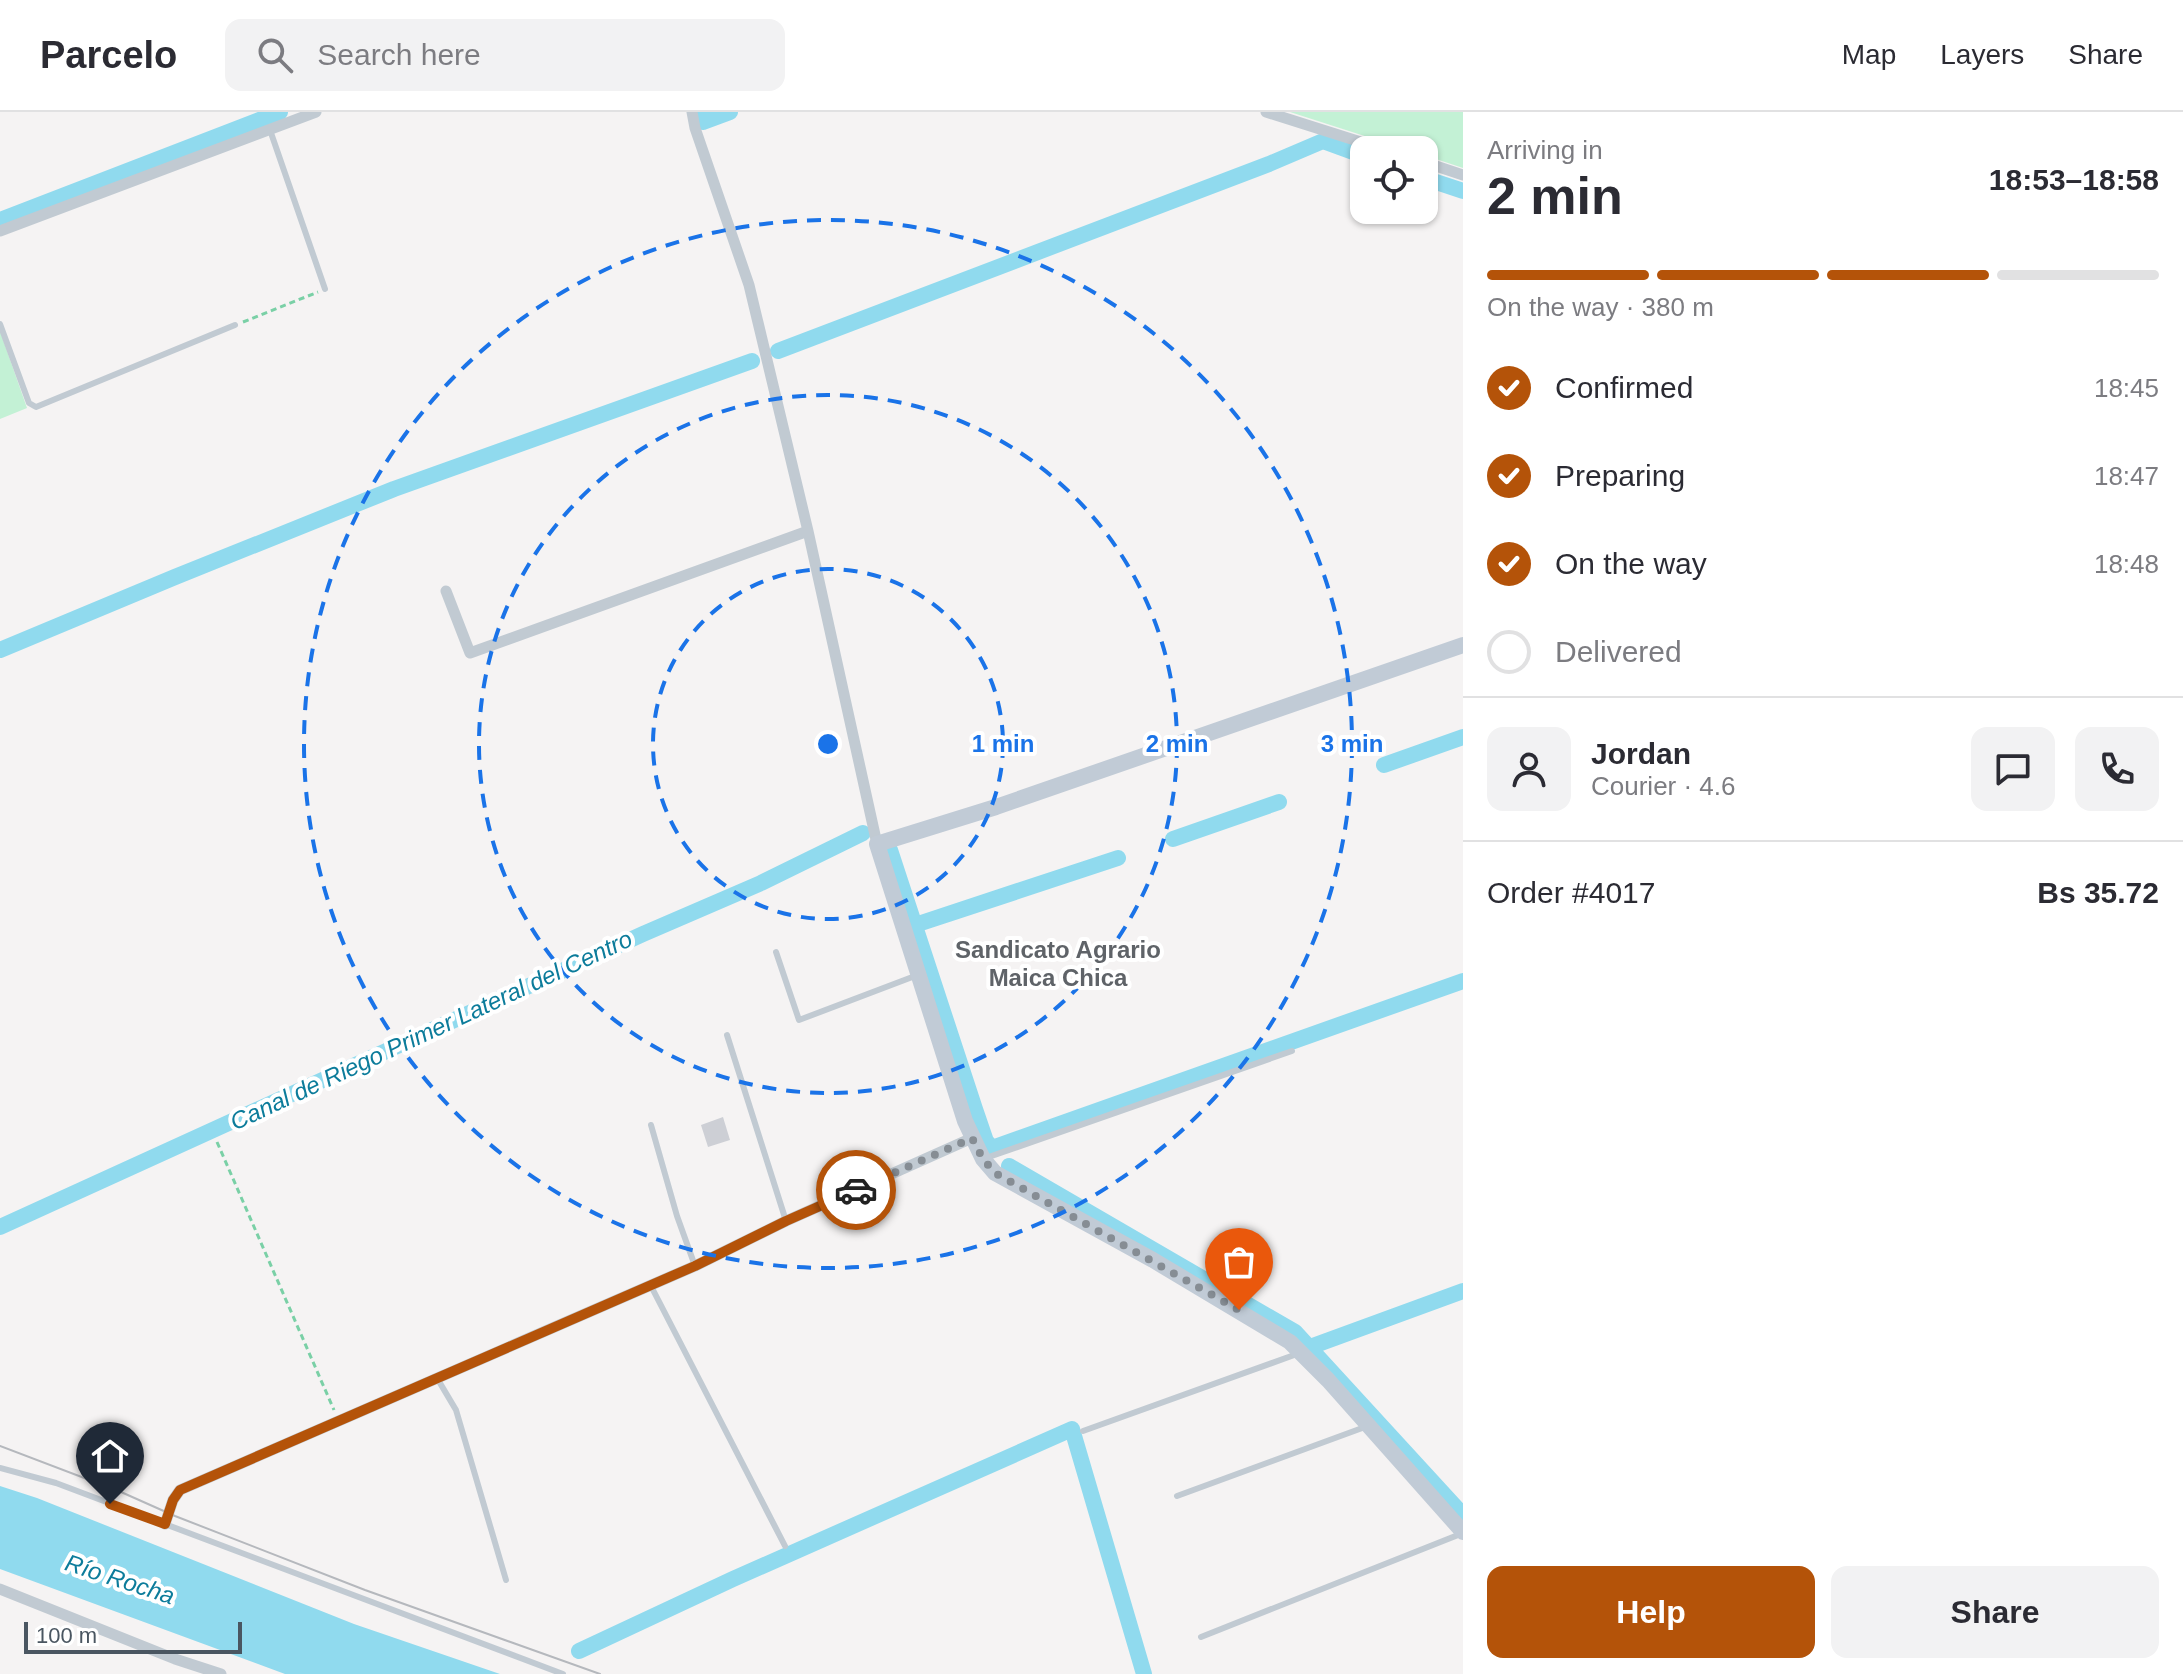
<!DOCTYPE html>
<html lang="en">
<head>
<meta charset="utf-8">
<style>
  body { margin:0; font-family:Arial,sans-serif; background:#f2f2f3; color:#2b2b33; height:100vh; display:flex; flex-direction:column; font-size:30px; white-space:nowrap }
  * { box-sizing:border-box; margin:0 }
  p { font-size:26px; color:#7c7c81 }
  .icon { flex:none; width:44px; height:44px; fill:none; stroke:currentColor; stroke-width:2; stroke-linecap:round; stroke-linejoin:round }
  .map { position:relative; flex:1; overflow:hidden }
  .sheet { display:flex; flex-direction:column; background:#fff; width:720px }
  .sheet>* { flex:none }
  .controls { position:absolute; left:1350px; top:24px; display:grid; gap:16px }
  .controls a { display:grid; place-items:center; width:88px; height:88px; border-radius:16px; background:#fff; box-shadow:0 2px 6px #0004; font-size:40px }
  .scale { position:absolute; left:24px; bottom:20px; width:218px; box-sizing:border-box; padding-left:8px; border:4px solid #4a5661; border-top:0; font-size:22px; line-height:28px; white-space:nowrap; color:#4a5661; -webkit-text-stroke:6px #fff; paint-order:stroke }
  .pin { position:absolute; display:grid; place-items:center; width:68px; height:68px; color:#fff; margin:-82px -34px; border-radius:50% 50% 50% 0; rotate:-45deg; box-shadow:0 0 8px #0007 }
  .pin .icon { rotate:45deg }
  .courier { position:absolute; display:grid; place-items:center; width:80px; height:80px; margin:-40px; border:6px solid #b45309; border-radius:50%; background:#fff; color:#222; box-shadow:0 2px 10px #0007 }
  .headline em { font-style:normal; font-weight:600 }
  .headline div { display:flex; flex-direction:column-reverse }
  .headline { display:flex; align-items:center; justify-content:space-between; height:136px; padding:0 24px }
  h1 { font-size:52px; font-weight:600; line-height:60px }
  .bar { display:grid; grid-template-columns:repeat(4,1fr); gap:12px 8px; align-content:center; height:96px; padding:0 24px }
  .bar i { height:10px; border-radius:6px; background:#e1e1e2 }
  .bar .active { background:#b45309 }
  .bar p { grid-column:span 4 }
  .line { display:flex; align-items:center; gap:20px; padding:0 24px; border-top:2px solid #e1e1e2 }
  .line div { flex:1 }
  .round { display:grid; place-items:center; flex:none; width:84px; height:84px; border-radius:16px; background:#f2f2f3 }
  ol { padding:0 24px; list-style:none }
  li { display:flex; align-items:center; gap:24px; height:88px }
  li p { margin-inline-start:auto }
  li .icon { padding:8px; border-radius:50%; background:#b45309; color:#fff; stroke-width:4 }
  li:last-child { color:#7c7c81 }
  li i { width:44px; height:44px; border:4px solid #e1e1e2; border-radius:50% }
  .action { display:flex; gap:16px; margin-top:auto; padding:16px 24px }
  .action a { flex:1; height:92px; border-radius:16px; background:#b45309; color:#fff; font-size:32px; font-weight:600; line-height:92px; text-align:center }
  .action a+a { background:#f2f2f3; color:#2b2b33 }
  header { display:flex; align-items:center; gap:48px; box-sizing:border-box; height:112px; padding:0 40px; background:#fff; border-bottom:2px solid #e1e1e2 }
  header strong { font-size:38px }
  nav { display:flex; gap:44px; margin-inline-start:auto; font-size:28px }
  .search { width:560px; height:72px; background:#f2f2f3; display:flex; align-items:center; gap:20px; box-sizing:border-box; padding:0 28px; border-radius:16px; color:#7c7c81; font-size:30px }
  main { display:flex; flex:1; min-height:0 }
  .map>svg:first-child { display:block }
</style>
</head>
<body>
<header>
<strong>Parcelo</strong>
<div class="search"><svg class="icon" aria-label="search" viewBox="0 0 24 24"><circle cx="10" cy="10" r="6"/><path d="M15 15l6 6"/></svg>Search here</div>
<nav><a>Map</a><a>Layers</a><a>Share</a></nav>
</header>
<main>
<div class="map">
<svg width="1463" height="1562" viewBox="0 0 1463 1562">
  <rect width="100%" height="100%" fill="#f5f3f3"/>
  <path fill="#c3f1d5" d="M1290,0H1463V56L1424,43V38H1408Z
    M0,219L27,296L0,307Z"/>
  <path fill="#90daee" d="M0,1374L37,1386L354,1512L500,1562H285L0,1457Z"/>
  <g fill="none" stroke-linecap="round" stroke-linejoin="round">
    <path stroke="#90daee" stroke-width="16" d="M701,0L703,10L730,0
      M1424,66L1463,79
      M0,108L280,0
      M778,239L1269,52L1323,29L1364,44
      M0,538L175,465L394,377L752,249
      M1384,653L1463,625
      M1173,727L1279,690
      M890,738L975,997L986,1029L992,1036L1463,869
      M915,813L1118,746
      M1009,1054L1295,1220L1463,1403
      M0,1115L643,822L761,771L863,721
      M1310,1235L1463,1179
      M579,1539L733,1467L1072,1317L1144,1562"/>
  </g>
  <path fill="#cdcfd5" d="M723,1005L730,1028L708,1035L701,1013Z"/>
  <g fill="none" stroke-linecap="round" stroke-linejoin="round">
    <path stroke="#7ad0a6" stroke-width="3" stroke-dasharray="6 4" stroke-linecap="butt" d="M243,210L318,180
      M217,1030L334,1298"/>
    <path stroke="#c1cad2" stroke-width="6" d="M270,18L325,177
      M0,212L29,291L36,295L235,213
      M776,840L799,908L915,864
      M727,923L786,1109
      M651,1013L677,1104L695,1154
      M983,1047L1292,939
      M651,1174L785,1434
      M437,1266L456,1298L506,1468
      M1083,1319L1297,1242
      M0,1356L56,1371L563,1562
      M1177,1384L1365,1315
      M1201,1525L1463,1421"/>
    <path stroke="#c1cad2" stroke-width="11" d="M692,0L695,16L749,173L808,419L877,732
      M1266,0L1386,38
      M1424,50L1463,63
      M0,119L316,0
      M446,479L470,541L808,419
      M165,1412L173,1388L180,1378L695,1154L786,1109L972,1026
      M0,1477L175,1547L221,1562"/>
    <path stroke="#c1cbd6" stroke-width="16" d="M1463,533L996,695L877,732L965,1009L983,1047L995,1061L1153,1148L1290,1230L1328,1268L1463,1420"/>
    <path stroke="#b5b8bd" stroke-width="2" d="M0,1334L121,1380L175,1404L365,1478L600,1562"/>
  </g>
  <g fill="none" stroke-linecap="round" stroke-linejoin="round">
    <path stroke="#868d94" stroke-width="8" stroke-dasharray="0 14.4" d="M856,1078L972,1026L983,1047L995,1061L1239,1198"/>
    <path stroke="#b45309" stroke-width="10" d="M110,1392L165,1412L173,1388L180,1378L695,1154L786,1109L856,1078"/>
  </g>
  <g fill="none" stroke="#1a73e8" stroke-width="4" stroke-dasharray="14 10">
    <circle cx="828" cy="632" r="175"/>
    <circle cx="828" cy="632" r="349"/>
    <circle cx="828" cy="632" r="524"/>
  </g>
  <g text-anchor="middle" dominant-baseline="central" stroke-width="8" stroke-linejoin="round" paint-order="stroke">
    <g font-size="24" font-weight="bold" fill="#5f6368" stroke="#fff">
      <text x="1058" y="837">Sandicato Agrario<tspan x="1058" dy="28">Maica Chica</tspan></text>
    </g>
    <g font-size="24" font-style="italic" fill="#0c7c9b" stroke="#fff">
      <text transform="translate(431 918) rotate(-25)">Canal de Riego Primer Lateral del Centro</text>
      <text transform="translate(120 1467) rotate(18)">Río Rocha</text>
    </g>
  </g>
  <circle cx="828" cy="632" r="12" fill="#1a73e8" stroke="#fff" stroke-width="4"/>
  <g font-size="24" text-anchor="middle" font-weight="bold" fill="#1a73e8" stroke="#fff" stroke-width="8" stroke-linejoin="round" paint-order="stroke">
    <text x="1003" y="640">1 min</text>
    <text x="1177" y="640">2 min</text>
    <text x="1352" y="640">3 min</text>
  </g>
</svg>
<div class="controls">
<a><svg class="icon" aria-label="locate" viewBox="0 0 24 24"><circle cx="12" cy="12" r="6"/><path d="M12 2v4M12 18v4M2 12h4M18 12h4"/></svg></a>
</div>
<div class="scale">100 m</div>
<div class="pin" style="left:1239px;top:1198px;background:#ea580c"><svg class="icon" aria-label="bag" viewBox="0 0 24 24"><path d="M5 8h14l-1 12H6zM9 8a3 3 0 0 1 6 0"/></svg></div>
<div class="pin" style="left:110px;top:1392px;background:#1f2937"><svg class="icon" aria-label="home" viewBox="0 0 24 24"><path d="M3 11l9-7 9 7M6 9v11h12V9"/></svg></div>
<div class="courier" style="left:856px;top:1078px"><svg class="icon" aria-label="car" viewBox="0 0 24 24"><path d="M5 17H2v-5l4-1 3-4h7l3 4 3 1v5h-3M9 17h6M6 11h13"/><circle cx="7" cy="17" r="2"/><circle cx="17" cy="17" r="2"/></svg></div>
</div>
<section class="sheet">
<div class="headline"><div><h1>2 min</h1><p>Arriving in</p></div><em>18:53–18:58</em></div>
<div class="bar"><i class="active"></i><i class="active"></i><i class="active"></i><i></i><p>On the way · 380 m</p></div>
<ol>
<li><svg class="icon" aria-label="check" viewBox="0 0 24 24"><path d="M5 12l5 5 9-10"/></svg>Confirmed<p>18:45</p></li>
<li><svg class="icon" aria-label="check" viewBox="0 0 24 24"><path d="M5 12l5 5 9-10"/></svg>Preparing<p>18:47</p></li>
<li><svg class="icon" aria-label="check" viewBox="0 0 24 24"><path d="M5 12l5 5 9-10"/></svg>On the way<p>18:48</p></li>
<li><i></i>Delivered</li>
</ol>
<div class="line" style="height:144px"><a class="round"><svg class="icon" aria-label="person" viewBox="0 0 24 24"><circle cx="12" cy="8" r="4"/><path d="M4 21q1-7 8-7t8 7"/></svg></a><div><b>Jordan</b><p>Courier · 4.6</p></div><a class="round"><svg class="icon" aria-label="chat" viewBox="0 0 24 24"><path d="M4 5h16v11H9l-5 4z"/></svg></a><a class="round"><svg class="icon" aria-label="phone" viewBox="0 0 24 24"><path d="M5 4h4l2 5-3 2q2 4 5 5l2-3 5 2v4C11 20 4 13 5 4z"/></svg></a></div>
<div class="line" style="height:104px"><div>Order #4017</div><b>Bs 35.72</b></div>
<div class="action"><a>Help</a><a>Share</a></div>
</section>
</main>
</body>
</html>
